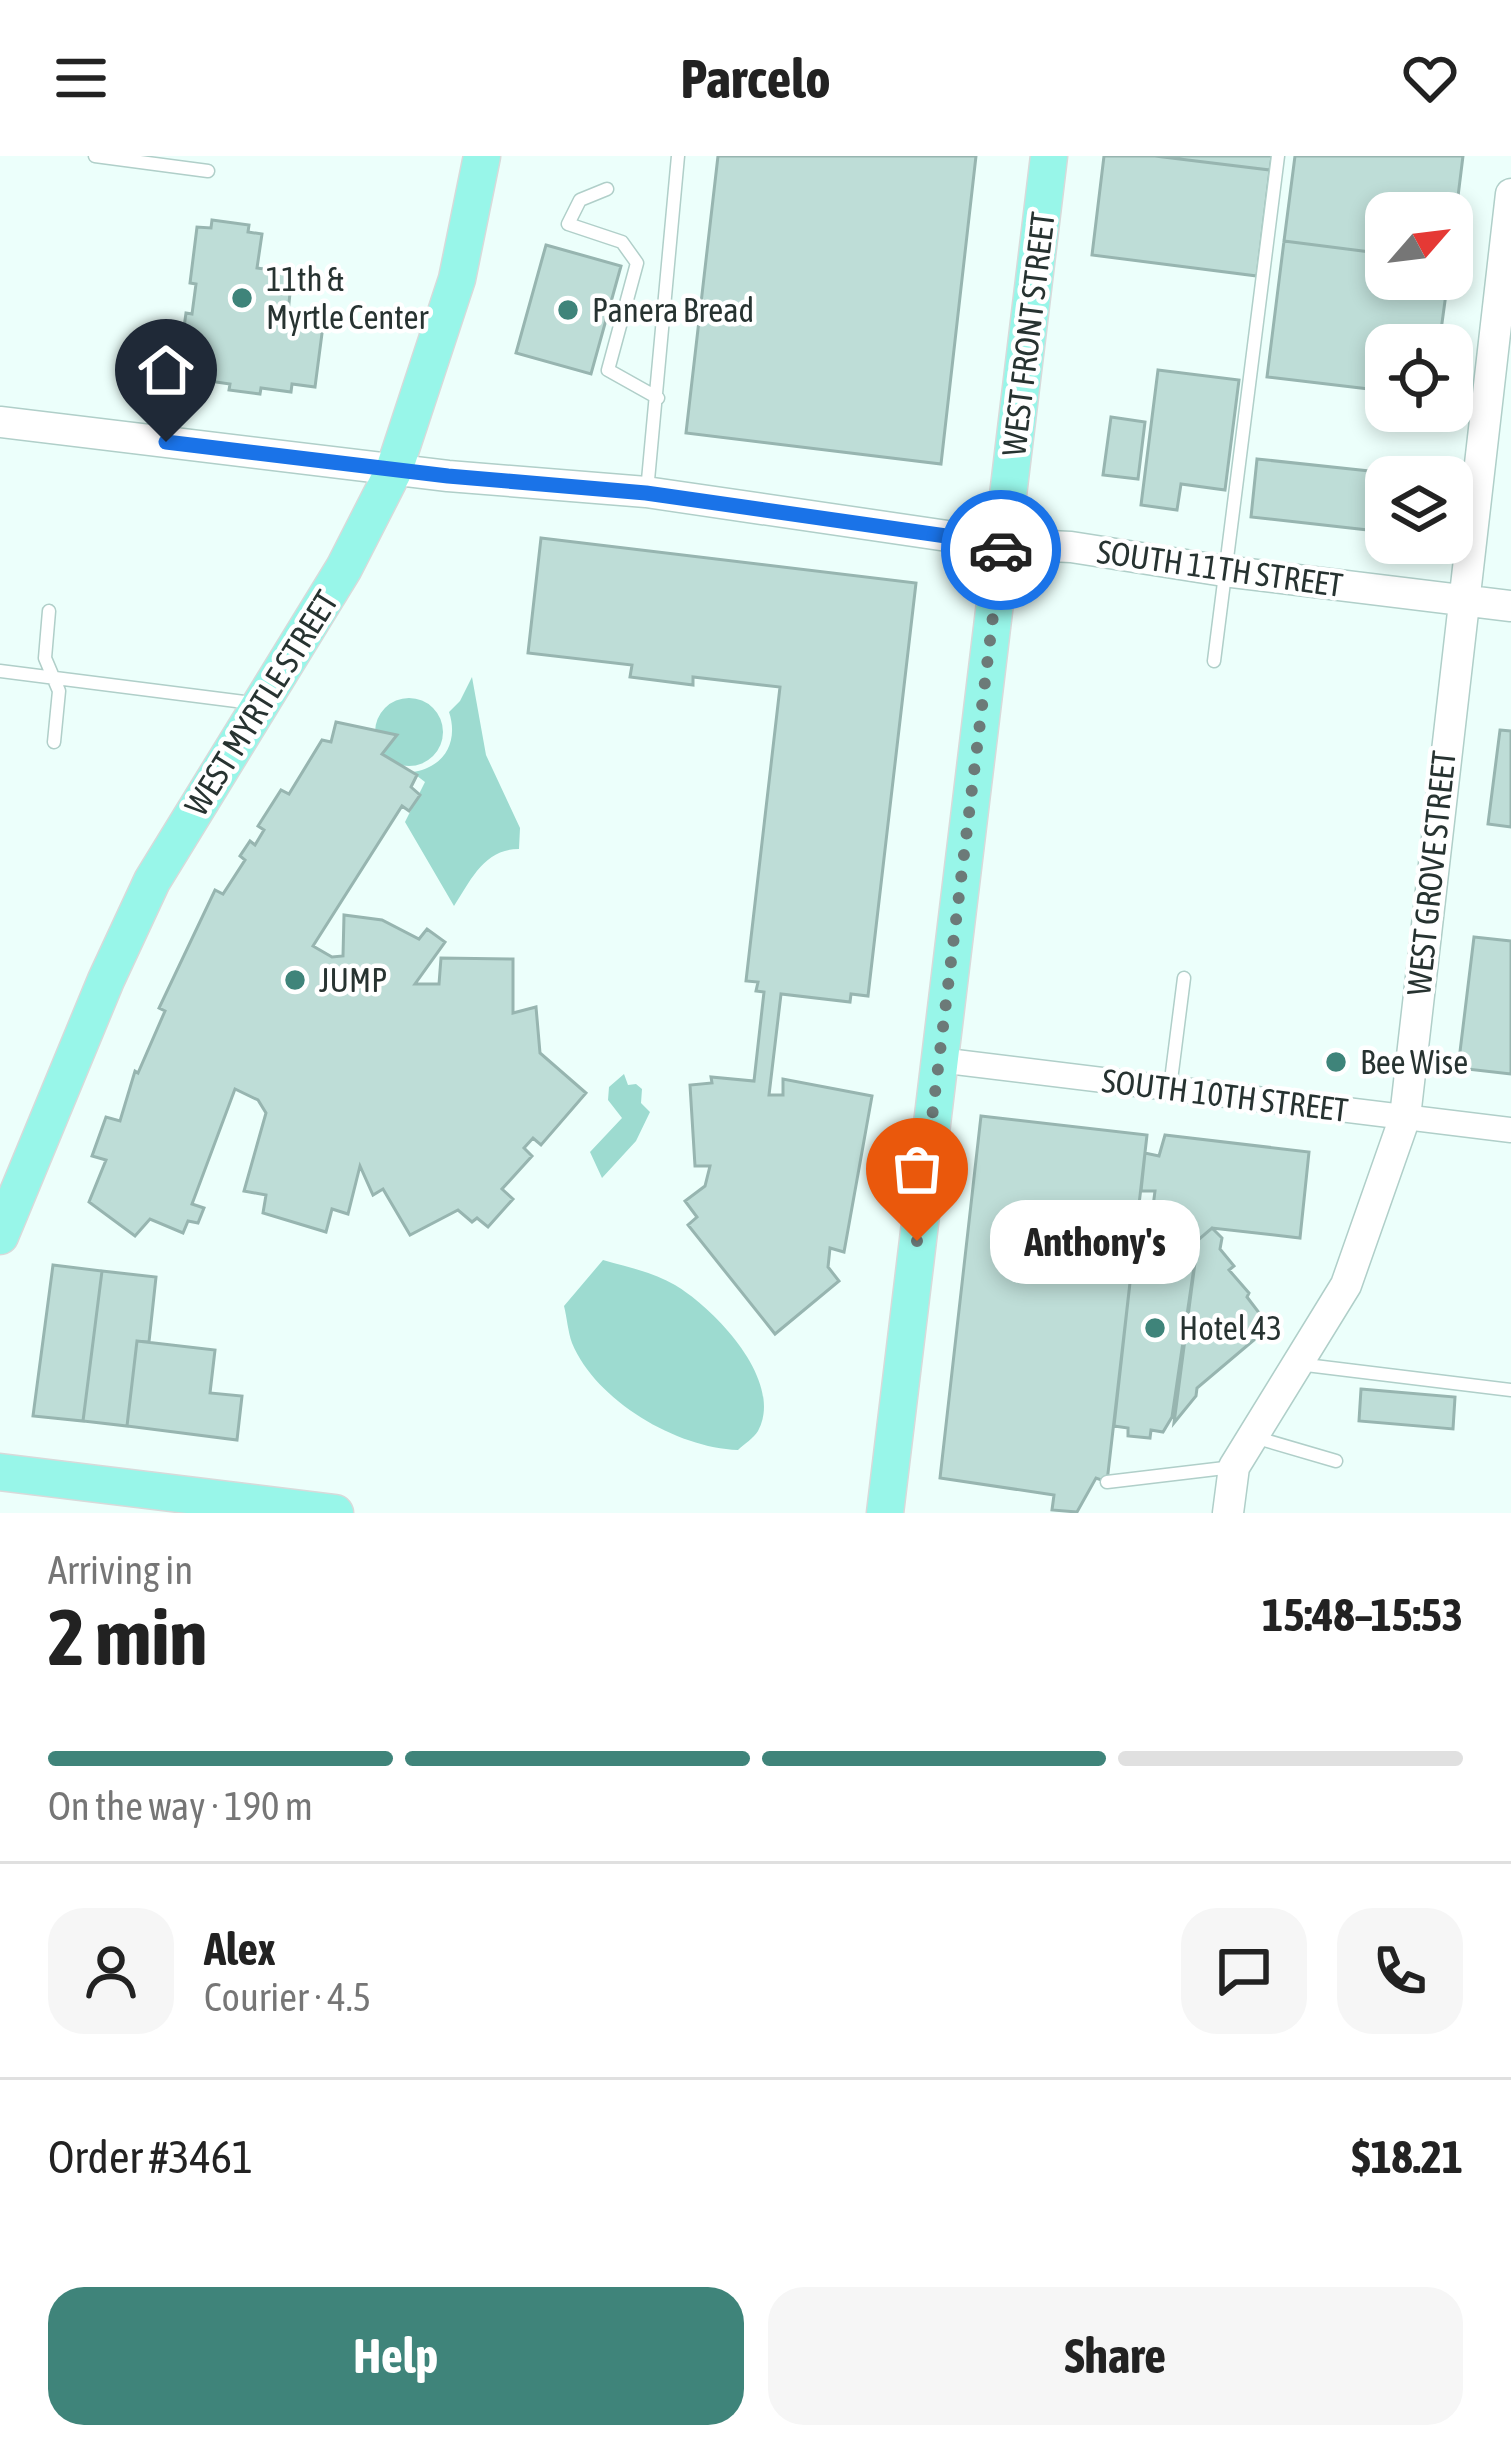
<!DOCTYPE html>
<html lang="en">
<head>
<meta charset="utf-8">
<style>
  body { margin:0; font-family:"Asap Condensed",sans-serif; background:#f6f6f6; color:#222; height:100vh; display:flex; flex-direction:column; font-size:45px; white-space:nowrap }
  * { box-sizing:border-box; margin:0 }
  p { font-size:39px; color:#767676 }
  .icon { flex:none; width:66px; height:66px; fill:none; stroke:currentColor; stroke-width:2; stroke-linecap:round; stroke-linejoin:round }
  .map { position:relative; height:1357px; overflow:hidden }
  .side { display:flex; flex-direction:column; background:#fff; flex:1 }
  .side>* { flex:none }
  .needle { width:78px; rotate:62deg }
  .controls { position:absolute; left:1365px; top:36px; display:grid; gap:24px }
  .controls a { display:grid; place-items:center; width:108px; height:108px; border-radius:24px; background:#fff; box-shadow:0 6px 18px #0003; font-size:60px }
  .pin { position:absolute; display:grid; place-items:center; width:102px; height:102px; color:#fff; margin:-123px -51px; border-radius:50% 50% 50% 0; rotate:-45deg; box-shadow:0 0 12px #0007 }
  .pin .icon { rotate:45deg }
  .courier { position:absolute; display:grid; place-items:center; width:120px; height:120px; margin:-60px; border:9px solid #1a73e8; border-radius:50%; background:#fff; color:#222; box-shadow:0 3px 15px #0007 }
  .bubble { position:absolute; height:84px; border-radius:36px; background:#fff; box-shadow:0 6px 18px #0003; font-size:39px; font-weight:700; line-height:84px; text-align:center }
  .headline em { font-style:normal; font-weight:700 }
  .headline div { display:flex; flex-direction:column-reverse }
  .headline { display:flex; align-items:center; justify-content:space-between; height:204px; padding:0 48px }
  h1 { font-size:78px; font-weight:700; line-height:90px }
  .bar { display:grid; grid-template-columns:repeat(4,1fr); gap:18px 12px; align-content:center; height:144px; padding:0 48px }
  .bar i { height:15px; border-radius:9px; background:#e0e0e0 }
  .bar .on { background:#3f847a }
  .bar p { grid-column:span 4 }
  .line { display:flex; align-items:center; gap:30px; padding:0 48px; border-top:3px solid #e0e0e0 }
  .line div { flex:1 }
  .round { display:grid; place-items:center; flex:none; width:126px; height:126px; border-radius:36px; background:#f6f6f6 }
  .action { display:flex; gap:24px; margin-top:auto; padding:24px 48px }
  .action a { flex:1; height:138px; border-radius:36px; background:#3f847a; color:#fff; font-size:48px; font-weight:700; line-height:138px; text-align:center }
  .action a+a { background:#f6f6f6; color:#222 }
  header { display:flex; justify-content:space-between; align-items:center; height:156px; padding:0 48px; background:#fff; font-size:54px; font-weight:700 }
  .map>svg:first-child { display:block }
</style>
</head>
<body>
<header><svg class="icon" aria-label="menu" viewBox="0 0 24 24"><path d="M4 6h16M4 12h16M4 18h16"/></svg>Parcelo<svg class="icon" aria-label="heart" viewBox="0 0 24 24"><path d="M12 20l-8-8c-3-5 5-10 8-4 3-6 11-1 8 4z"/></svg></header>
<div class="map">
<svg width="1511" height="1357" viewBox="0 0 1511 1357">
  <rect width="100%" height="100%" fill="#ecfffb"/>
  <path fill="#9ddbd0" d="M472,521L486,599L520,672L519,693C484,693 471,724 454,750L405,666L425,626L412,616C444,612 459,586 449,556L460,545Z
    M375 576a34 34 0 1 1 68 0a34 34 0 1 1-68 0Z
    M624,918L628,929L636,928L642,933L641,947L650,956L636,985L602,1022L590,996L622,962L608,944L609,931Z
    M603,1104C627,1111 653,1116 675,1129C714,1152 785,1225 758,1275C754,1282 744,1288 738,1294C677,1292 596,1245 572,1187C568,1176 567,1162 564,1150Z"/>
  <path fill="#beddd7" stroke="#97b5b0" stroke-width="3" d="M718,0H976L941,308L686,277Z
    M1104,0H1155L1270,14L1257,120L1092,99Z
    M1155,0H1272L1270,14Z
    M1295,0H1463L1452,89V57H1386V98L1284,85Z
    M212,64L249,69L248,76L262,78L257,112L292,117L288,157L324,162L315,231L292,228L291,236L261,232L260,238L229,234L230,228L202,224V217L178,214L186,157L192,158L196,128L190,127L197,71L211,72Z
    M1284,85L1386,98V123H1448L1439,189H1386V235L1267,221Z
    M546,89L621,110L591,218L516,197Z
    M1158,214L1239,224L1225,334L1181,328L1177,354L1141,349Z
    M1111,261L1145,266L1138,323L1103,319Z
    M1257,303L1417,320V321H1386V376L1251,361Z
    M541,382L916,427L868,840L851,838L850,846L781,838L769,939H783V923L872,940L844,1096L830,1092L828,1111L839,1125L775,1178L688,1069L697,1061L685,1045L705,1030L710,1010H695L690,929L712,927L711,921L754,925L764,836L756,835L758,826L746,825L780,531L693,521V529L630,521L632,509L528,497Z
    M336,566L397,579L382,598L417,619L411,631L420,639L409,655L402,650L313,790L332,801L343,800L344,759L382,764L419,783L427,773L445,786L415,828H439L441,802L513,803V857L536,851L540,897L586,937L541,989L533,982L524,992L532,1000L502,1033L513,1043L488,1071L477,1062L472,1066L458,1054L410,1079L383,1033L373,1039L360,1010L348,1058L332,1053L326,1076L263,1057L266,1039L244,1035L266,957L258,944L235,933L192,1048L204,1052L198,1067L188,1065L183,1077L150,1063L135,1080L89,1046L106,1004L92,1000L106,961L120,965L135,915L138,917L165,855L159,852L215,734L223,738L245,704L240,700L250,685L255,689L264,674L258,670L281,634L289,638L322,584L331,586Z
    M1500,574L1511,575V671L1488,668Z
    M1474,781L1511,785V918L1458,912Z
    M981,960L1147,979L1107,1326L1096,1322L1077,1356L1052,1354L1054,1339L940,1322Z
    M1165,979L1309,996L1300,1082L1212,1072L1198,1084L1172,1261L1163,1276L1151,1274L1150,1282L1128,1280V1272L1114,1270L1136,1073L1150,1074L1155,1035H1141L1145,997L1159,1000Z
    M1212,1072L1222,1082L1220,1093L1234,1110L1229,1114L1249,1137L1247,1141L1263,1162L1254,1169L1261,1178L1197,1232L1196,1240L1174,1267L1198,1084Z
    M53,1109L102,1115L83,1265L33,1260Z
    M102,1115L156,1121L149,1186L137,1185L127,1270L83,1265Z
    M137,1185L215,1194L210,1237L242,1240L237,1284L127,1270Z
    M1361,1233L1455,1241L1453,1273L1359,1265Z"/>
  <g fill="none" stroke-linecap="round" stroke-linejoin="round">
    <defs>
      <path id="service" d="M95,0L208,15
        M607,33L580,44L568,68L622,86L637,107L608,214L658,242
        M647,335L678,0
        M49,455L45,502L59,535L54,586
        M1214,505L1278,0
        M0,515L252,547
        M1170,932L1184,822
        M1298,1208L1511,1234
        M1254,1281L1336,1305
        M1107,1326L1233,1311"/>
      <path id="minor" d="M939,904L1511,974"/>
      <path id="tertiary" d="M0,266L448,320L646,336L1002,388L1071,391L1224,415L1511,450
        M1228,1357L1234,1311L1346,1129L1405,961L1511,38"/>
      <path id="primary" d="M0,1080L106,824L152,725L344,412L394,314L457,123L482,0
        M0,1316L335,1357
        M885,1357L1049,0"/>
    </defs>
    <use href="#service" stroke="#b0cfc9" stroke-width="15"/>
    <use href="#minor" stroke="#b0cfc9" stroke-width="27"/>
    <use href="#tertiary" stroke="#b0cfc9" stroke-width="33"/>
    <use href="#primary" stroke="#d8dada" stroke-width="39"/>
    <use href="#service" stroke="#fff" stroke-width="12"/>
    <use href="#minor" stroke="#fff" stroke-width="24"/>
    <use href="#tertiary" stroke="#fff" stroke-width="30"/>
    <use href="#primary" stroke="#98f6e9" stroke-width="36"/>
  </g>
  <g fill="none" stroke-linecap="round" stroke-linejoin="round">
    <path stroke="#6c7a78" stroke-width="12" stroke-dasharray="0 21.6" d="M917,1085L1001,394"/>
    <path stroke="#1a73e8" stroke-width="15" d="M166,286L448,320L646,337L1002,388L1001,394"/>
  </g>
  <g fill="#3f847a" stroke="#fff" stroke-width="4.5">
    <circle cx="242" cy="142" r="12"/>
    <circle cx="568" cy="154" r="12"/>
    <circle cx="295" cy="824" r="12"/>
    <circle cx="1336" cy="906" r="12"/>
    <circle cx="1155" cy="1172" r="12"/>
  </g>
  <g text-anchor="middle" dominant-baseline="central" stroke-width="9" stroke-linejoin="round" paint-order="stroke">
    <g font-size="33" fill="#273331" stroke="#fff" text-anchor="start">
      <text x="266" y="123">11th &amp;<tspan x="266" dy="38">Myrtle Center</tspan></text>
      <text x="592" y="154">Panera Bread</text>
      <text x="319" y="824">JUMP</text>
      <text x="1360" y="906">Bee Wise</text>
      <text x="1179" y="1172">Hotel 43</text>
    </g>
    <g font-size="33" fill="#273331" stroke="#fff">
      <text transform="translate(1028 178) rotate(-83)">WEST FRONT STREET</text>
      <text transform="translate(1220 412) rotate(8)">SOUTH 11TH STREET</text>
      <text transform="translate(261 547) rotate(-58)">WEST MYRTLE STREET</text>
      <text transform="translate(1431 717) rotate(-84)">WEST GROVE STREET</text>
      <text transform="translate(1225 939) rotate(7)">SOUTH 10TH STREET</text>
    </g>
  </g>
</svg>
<div class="controls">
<a><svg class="needle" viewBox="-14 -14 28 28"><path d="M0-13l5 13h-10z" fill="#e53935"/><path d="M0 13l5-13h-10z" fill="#767676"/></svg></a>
<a><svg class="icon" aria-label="locate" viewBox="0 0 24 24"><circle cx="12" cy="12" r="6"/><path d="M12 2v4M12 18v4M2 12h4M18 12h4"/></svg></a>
<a><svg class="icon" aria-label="layers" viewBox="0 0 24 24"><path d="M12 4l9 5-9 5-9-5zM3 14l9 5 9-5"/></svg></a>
</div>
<div class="pin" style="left:917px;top:1085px;background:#ea580c"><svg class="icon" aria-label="bag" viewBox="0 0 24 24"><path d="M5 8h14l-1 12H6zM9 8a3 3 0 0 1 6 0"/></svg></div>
<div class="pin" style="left:166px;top:286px;background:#1f2937"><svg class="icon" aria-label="home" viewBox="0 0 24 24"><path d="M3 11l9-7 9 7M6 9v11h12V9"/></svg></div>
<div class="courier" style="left:1001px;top:394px"><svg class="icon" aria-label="car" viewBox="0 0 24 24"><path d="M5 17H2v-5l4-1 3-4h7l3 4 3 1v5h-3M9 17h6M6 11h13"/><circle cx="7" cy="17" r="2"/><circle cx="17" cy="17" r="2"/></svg></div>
<div class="bubble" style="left:990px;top:1044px;width:210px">Anthony's</div>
</div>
<section class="side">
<div class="headline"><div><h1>2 min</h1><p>Arriving in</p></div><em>15:48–15:53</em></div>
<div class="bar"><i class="on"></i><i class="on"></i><i class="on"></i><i></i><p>On the way · 190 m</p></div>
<div class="line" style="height:216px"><a class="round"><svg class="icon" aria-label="person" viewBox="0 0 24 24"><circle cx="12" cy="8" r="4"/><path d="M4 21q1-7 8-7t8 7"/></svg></a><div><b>Alex</b><p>Courier · 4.5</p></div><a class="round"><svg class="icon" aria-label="chat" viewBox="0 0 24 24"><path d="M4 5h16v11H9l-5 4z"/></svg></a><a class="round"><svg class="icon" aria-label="phone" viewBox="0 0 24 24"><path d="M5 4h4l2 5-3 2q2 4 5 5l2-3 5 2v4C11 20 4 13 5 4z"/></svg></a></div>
<div class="line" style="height:156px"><div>Order #3461</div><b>$18.21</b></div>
<div class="action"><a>Help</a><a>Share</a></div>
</section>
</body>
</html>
